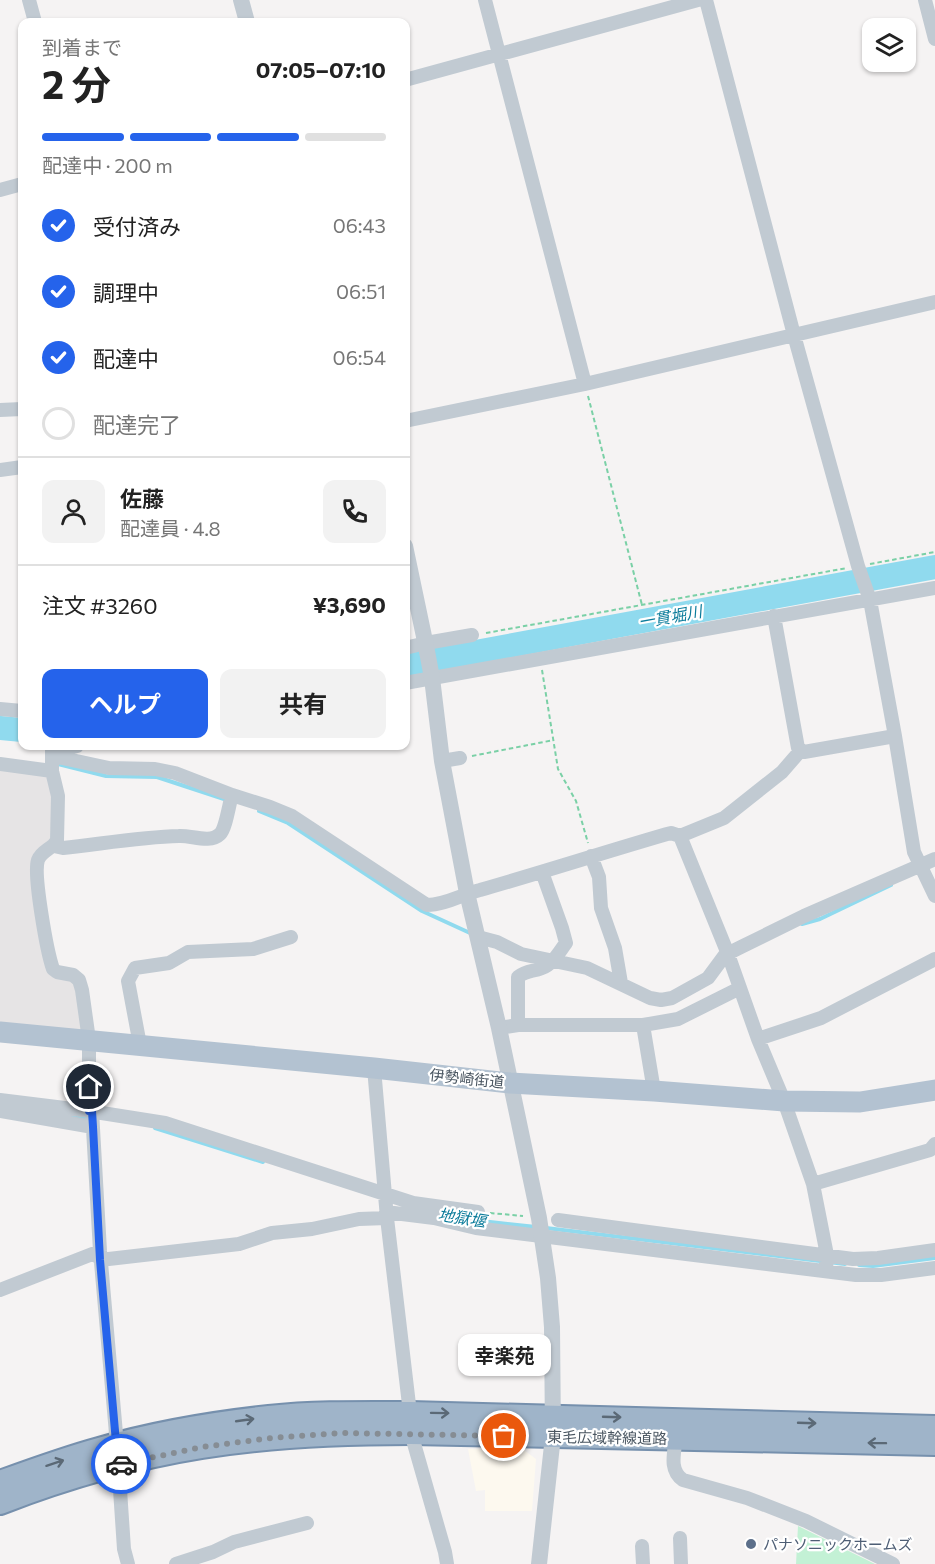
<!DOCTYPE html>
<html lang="ja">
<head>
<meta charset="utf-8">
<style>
  body { margin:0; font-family:Commissioner,"Noto Sans JP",sans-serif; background:#f2f2f2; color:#222; height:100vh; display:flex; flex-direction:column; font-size:22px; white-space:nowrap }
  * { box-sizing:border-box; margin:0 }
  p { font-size:20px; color:#767676 }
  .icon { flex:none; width:33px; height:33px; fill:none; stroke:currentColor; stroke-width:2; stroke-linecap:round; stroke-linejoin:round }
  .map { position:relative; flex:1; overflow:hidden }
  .side { position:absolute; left:18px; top:18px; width:392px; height:732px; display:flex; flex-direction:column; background:#fff; border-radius:12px; box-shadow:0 2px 4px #0004 }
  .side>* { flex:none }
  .controls { position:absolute; left:862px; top:18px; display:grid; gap:12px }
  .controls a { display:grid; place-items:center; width:54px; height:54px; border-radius:12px; background:#fff; box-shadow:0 2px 4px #0004; font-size:30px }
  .pin { position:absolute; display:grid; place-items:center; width:51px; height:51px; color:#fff; margin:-26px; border:3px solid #fff; border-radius:50%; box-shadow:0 2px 6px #0007 }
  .courier { position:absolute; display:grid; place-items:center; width:60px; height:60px; margin:-30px; border:4px solid #2563eb; border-radius:50%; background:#fff; color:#222; box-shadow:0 2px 8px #0007 }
  .bubble { position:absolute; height:42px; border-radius:12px; background:#fff; box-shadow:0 2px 4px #0004; font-size:20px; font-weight:700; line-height:42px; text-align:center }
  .overview em { font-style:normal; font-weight:700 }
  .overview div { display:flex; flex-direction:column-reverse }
  .overview { display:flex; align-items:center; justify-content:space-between; height:102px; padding:0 24px }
  h1 { font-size:39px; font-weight:700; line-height:45px }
  .bar { display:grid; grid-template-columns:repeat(4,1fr); gap:9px 6px; align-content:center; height:72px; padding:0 24px }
  .bar i { height:8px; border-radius:4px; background:#e0e0e0 }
  .bar .selected { background:#2563eb }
  .bar p { grid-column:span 4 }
  .line { display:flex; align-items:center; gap:15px; padding:0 24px; border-top:2px solid #e0e0e0 }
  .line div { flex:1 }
  .round { display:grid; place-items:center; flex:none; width:63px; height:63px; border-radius:12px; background:#f2f2f2 }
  ol { padding:0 24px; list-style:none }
  li { display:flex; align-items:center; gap:18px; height:66px }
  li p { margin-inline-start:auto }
  li .icon { padding:6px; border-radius:50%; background:#2563eb; color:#fff; stroke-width:4 }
  li:last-child { color:#767676 }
  li i { width:33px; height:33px; border:3px solid #e0e0e0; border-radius:50% }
  .action { display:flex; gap:12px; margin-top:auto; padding:12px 24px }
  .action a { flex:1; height:69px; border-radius:12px; background:#2563eb; color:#fff; font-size:24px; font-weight:700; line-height:69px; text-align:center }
  .action a+a { background:#f2f2f2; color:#222 }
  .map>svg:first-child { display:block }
</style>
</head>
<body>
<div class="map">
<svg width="935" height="1564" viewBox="0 0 935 1564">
  <rect width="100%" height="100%" fill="#f5f3f3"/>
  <path fill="#fdf9ef" d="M468,1449L524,1450L536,1459L532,1511H485V1490L476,1491Z"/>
  <path fill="#e6e4e5" d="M0,770L48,776L53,787L50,843L34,853L32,859L48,973L76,983L83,1028L80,1030L0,1022Z"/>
  <path fill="#c3f1d5" d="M798,1526L875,1564H796Z"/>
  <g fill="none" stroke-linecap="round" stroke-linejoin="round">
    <path stroke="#90daee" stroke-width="4" d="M58,764L106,776L157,777L224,799
      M259,811L288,823L422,911L470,933
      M802,924L820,919L891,885
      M63,1115L88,1118
      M155,1128L263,1162
      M457,1217L473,1220
      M481,1221L536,1227
      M546,1228L845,1264
      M859,1265L873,1266L935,1258"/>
    <path stroke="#90daee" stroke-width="24" d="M405,665L935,567
      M0,728L22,730"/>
    <defs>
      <path id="trunk" d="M0,1482C33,1470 66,1458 99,1449C154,1433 213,1423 269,1417C316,1412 364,1413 410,1413L935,1427
        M0,1503C65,1478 133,1458 202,1447C271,1436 341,1433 411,1433L935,1444"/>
    </defs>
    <use href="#trunk" stroke="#7690ad" stroke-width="26"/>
    <path stroke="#7ad0a6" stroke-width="2" stroke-dasharray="4.5 3" stroke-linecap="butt" d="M588,396L642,605
      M870,564L935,552
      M486,633L847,568
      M542,670L558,769L576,801L588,843
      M472,756L554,740
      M490,1213L523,1216"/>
    <path stroke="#c1cad2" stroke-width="14" d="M29,0L35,22
      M485,0L585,384
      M706,0L794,335L858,566L870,600L895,736L914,852L935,896
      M925,0L935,39
      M405,80L698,0
      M0,190L22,184
      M0,410L22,409
      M405,421L585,384L935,302
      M0,470L22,467
      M774,616L798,748L804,752L895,736
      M405,648L426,643L472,635
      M405,683L935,588
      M0,709L22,711
      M52,746V771L58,796L57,840C53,849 42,850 38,860C33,874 47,952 53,969L57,972L73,975L79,980L82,990L89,1040V1111
      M52,753L77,746
      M53,756L109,768L155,769L175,773L232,795L270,807L292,816L427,905C445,905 463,894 480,890C543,872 605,852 667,834L671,833L680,836L728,954L758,1039L784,1101L813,1184L827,1255L826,1270
      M442,761L460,758
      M0,764L52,771
      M680,836L724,818L782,772L801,750
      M54,846L63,848C101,844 140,837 179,836C191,835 210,844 220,834C226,828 229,804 232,795
      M591,856L599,877L601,908L615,948L621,983
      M478,937L497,942L521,954L587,968L650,998L661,1000L672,998L708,978L725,955L741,947L804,916L935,859
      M518,1025V977C527,970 532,972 542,968C553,964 559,952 566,943L562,928L542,872
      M643,1025L654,1091
      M499,1028L518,1025H643L678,1019L740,988
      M758,1039L821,1018L935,959
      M140,1045L128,981L135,968L169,963L188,952L253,949L291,937
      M374,1068L387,1218L410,1413
      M0,1100L89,1111L165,1123L413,1203L478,1212L476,1228
      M0,1111L93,1127
      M92,1111L100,1251L117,1445L124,1549L128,1564
      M813,1184L930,1150L935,1144
      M386,1212L434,1218L476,1228L856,1275H881L935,1268
      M558,1220L853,1259L878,1258L935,1250
      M100,1260L239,1244L272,1233L312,1229L359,1219L387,1218
      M0,1290L100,1251
      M411,1433L445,1552L447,1564
      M676,1438C674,1454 669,1470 683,1480L747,1498L806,1521L893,1564
      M680,1538L681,1564
      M642,1546L643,1564
      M176,1564L213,1552L234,1542L307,1523"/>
    <path stroke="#c1cad2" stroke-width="16" d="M241,0L247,22
      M405,546L426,646L432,678L442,761L467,893L499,1028L539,1218L548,1278L552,1327L553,1436L539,1564"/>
    <path stroke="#b3c2d1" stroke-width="21" d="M0,1032L374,1068L510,1083L654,1091L784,1101L860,1102L935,1090"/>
    <use href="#trunk" stroke="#9fb4c9" stroke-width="22"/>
  </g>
  <defs><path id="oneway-shaft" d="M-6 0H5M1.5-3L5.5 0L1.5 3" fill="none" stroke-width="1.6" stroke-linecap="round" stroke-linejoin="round" transform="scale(1.5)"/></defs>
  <g stroke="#5b6976">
    <use href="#oneway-shaft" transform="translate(440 1413) rotate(1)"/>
    <use href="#oneway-shaft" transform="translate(612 1417) rotate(2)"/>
    <use href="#oneway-shaft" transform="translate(245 1420) rotate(-8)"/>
    <use href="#oneway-shaft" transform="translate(807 1423) rotate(2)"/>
    <use href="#oneway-shaft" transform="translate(877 1443) rotate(-179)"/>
    <use href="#oneway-shaft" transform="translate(55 1463) rotate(-18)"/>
  </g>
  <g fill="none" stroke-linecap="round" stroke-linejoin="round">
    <path stroke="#868d94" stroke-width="6" stroke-dasharray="0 10.8" d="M121,1464L202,1447L271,1438L341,1433L504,1436"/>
    <path stroke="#2563eb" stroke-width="8" d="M89,1087V1111H92L93,1127L100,1260L118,1465L121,1464"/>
  </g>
  <circle fill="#5c6f8a" stroke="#fff" stroke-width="2" cx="751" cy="1544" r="6"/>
  <g text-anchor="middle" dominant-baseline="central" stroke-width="4.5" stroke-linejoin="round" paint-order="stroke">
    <g font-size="15" fill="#4a5661" stroke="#fff">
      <text transform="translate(467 1078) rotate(6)">伊勢崎街道</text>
      <text transform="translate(607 1437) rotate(1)">東毛広域幹線道路</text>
    </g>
    <g font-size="15" fill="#4e5e75" stroke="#fff" text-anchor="start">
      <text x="763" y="1544">パナソニックホームズ</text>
    </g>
    <g font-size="16" font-style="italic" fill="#0c7c9b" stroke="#fff">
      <text transform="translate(670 616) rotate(-10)">一貫堀川</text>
      <text transform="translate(462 1217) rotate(9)">地獄堰</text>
    </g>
  </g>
</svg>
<div class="controls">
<a><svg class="icon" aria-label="layers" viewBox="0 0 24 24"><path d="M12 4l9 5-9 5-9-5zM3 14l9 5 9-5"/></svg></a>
</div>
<div class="pin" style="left:504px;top:1436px;background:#ea580c"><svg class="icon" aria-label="bag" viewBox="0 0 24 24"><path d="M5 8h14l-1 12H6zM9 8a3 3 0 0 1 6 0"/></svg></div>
<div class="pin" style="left:89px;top:1087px;background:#1f2937"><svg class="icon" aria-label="home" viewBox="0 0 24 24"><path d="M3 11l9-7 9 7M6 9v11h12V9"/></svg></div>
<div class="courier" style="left:121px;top:1464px"><svg class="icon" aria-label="car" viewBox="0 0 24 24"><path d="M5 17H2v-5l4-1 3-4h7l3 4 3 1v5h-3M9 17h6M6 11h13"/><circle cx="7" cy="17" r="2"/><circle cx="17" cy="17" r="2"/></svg></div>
<div class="bubble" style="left:458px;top:1334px;width:93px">幸楽苑</div>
<section class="side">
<div class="overview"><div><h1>2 分</h1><p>到着まで</p></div><em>07:05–07:10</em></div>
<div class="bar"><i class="selected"></i><i class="selected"></i><i class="selected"></i><i></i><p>配達中 · 200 m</p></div>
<ol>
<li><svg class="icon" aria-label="check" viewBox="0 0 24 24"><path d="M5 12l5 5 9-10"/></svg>受付済み<p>06:43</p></li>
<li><svg class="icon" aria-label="check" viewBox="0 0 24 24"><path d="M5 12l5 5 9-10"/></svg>調理中<p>06:51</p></li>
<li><svg class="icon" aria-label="check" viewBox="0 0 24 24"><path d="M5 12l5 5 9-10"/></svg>配達中<p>06:54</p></li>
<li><i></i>配達完了</li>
</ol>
<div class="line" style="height:108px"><a class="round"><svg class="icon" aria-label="person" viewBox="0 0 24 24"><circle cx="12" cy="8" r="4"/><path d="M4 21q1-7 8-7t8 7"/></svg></a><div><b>佐藤</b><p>配達員 · 4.8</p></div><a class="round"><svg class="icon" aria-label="phone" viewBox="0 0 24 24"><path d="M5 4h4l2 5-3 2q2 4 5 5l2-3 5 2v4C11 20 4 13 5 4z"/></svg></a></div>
<div class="line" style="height:78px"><div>注文 #3260</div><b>¥3,690</b></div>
<div class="action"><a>ヘルプ</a><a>共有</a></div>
</section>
</div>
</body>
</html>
